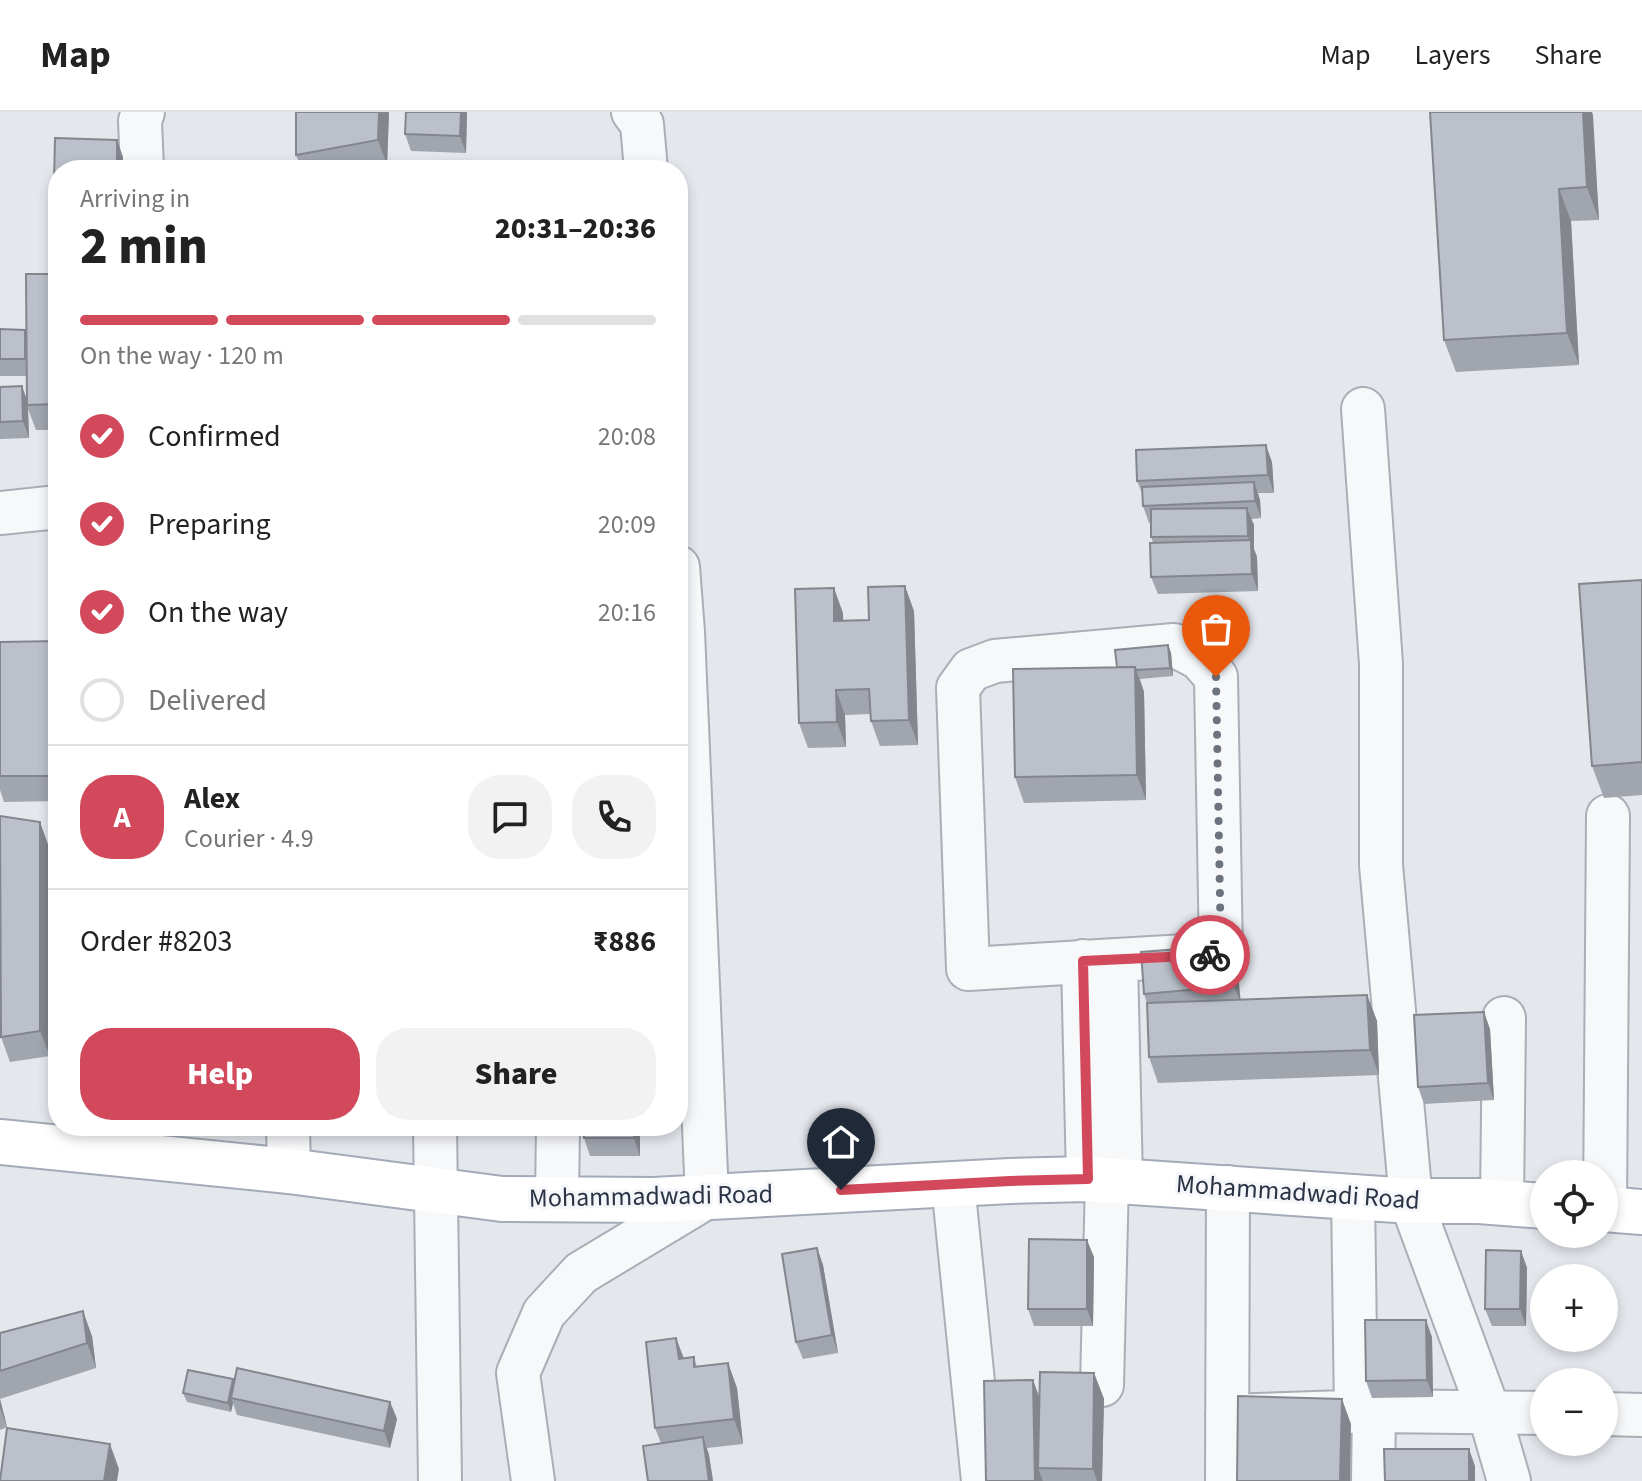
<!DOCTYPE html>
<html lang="en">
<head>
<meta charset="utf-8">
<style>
  body { margin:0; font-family:"Source Sans 3",sans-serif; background:#f2f2f2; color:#222; height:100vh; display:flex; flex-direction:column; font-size:30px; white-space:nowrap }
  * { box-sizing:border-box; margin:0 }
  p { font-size:26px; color:#767676 }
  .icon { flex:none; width:44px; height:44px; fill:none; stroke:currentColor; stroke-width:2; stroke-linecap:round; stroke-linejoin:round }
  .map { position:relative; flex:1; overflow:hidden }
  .panel { position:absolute; left:48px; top:48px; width:640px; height:976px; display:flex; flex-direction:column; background:#fff; border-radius:32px; box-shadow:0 4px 12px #0003 }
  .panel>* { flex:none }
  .tools { position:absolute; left:1530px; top:1048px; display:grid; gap:16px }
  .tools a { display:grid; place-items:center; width:88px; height:88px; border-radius:50%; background:#fff; box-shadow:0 4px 12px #0003; font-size:40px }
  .pin { position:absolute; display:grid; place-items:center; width:68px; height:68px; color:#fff; margin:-82px -34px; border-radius:50% 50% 50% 0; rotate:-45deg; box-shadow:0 0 8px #0007 }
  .pin .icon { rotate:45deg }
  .courier { position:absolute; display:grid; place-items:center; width:80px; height:80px; margin:-40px; border:6px solid #d1495b; border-radius:50%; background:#fff; color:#222; box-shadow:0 2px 10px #0007 }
  .overview em { font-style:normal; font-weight:800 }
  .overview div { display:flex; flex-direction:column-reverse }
  .overview { display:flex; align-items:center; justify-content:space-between; height:136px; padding:0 32px }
  h1 { font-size:52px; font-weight:800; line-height:60px }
  .bar { display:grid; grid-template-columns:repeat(4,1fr); gap:12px 8px; align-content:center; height:96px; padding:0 32px }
  .bar i { height:10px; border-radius:6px; background:#e0e0e0 }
  .bar .current { background:#d1495b }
  .bar p { grid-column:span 4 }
  .line { display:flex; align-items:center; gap:20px; padding:0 32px; border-top:2px solid #e0e0e0 }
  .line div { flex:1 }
  .round { display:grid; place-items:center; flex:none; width:84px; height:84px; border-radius:32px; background:#f2f2f2 }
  ol { padding:0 32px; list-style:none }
  li { display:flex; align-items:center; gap:24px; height:88px }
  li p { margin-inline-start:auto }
  li .icon { padding:8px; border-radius:50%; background:#d1495b; color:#fff; stroke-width:4 }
  li:last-child { color:#767676 }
  li i { width:44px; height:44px; border:4px solid #e0e0e0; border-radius:50% }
  .cta { display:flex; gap:16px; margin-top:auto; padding:16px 32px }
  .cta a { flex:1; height:92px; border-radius:32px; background:#d1495b; color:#fff; font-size:32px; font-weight:800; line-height:92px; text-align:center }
  .cta a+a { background:#f2f2f2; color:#222 }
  header { display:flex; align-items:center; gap:48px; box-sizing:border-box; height:112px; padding:0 40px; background:#fff; border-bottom:2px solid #e0e0e0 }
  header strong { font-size:38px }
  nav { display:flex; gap:44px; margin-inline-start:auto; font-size:28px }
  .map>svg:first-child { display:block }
</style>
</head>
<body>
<header>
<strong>Map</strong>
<nav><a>Map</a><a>Layers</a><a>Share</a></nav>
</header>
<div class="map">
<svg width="1642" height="1369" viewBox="0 0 1642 1369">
  <rect width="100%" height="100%" fill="#e4e7ec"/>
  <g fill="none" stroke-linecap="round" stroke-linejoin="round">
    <defs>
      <path id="minor" d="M633,0L642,12L646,58
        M142,58L140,9L143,0
        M1363,297L1381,552V753L1411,1089L1489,1300L1509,1369
        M0,401L58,395
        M1116,848L1221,842L1216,565L1199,546L1174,533L995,549L971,558L958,576L968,857L1116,848L1121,1069
        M1083,849L1088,1067
        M288,1014L289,1059
        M435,1014L440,1369
        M953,1072L983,1369
        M1353,1084L1356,1300
        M557,1087L558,1014
        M1502,1091L1504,906
        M1605,1097L1608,704
        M1102,1273L1107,1068
        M1604,1302L1642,1303
        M1227,1304L1374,1299L1544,1301
        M533,1369L518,1261L544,1201L581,1161L707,1085L683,520L678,455
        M1227,1369L1228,1075
        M1373,1369L1374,1299"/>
      <path id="major" d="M0,1030L289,1059L502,1087L654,1088L1010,1069L1088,1067L1411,1089H1479L1544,1094
        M1604,1097L1642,1100"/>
    </defs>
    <use href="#minor" stroke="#a9aeb7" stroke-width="46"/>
    <use href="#major" stroke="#a3abb8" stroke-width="48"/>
    <use href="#minor" stroke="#f7f8fa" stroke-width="42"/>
    <use href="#major" stroke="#fff" stroke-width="44"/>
  </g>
  <path fill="#a1a5ae" d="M296,0H389L387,53L361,58H302L296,43Z
    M406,0H467L466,41L411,39L405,22Z
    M1430,0H1592L1599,108L1571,109L1579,253L1456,260L1444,228Z
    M58,162V318H36L28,297L29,326L0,327V275L22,274L27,287L26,264H0V217L26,221Z
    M1272,350L1274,381H1258L1260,388L1261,406L1251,407L1254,413V437L1257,445L1258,479L1158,482L1151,465L1153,430L1151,425V411H1149L1143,394V383L1137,369Z
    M1642,468V683L1604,686L1592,654Z
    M914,499L918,633L880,634L871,609L870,602L845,603L846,635L808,636L799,611L843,501V509L869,508Z
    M58,529V689L4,690L0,678V530Z
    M1168,533L1171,541L1173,564L1140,567L1144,580L1146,688L1024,691L1015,665L1117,555Z
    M49,735L50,944L10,950L1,925Z
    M1231,833L1237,850L1240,888L1367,883L1377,909L1379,963L1158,971L1149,945L1147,891L1144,882Z
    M1490,917L1494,988L1424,992L1418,975Z
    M584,1014H640V1044H590L584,1026Z
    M817,1136L823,1153L838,1241L803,1247L796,1230Z
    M1521,1139L1527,1156L1526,1214H1492L1485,1197Z
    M1094,1145L1093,1214H1034L1028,1197Z
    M0,1221L92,1224L96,1256L0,1287L7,1315L0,1318Z
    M1432,1225L1433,1285L1372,1286L1366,1269Z
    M676,1226L684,1246L694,1245L697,1255L728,1251L737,1276L743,1332L707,1336L709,1343L713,1369H648L661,1331L655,1316Z
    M1094,1261L1104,1287L1102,1369H986L1033,1268L1039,1285Z
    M233,1267L234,1271L390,1290L397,1307L390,1336L237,1303L233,1291L231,1300L187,1290L183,1281Z"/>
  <path fill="#83868d" d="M379,0H389L387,53L378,28Z
    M461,0H467L466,41L460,24Z
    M1583,0H1592L1593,3L1599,108L1587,75Z
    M117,28L123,45V58H117Z
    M1559,77L1571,109L1579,253L1567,221Z
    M22,274L28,293H27L28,297L29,326L23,309Z
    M1266,333L1272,350L1274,381L1268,363Z
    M1254,370L1260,388L1261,406L1255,389Z
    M1247,396L1254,413V437L1257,445L1258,479L1252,462L1251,432L1248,424Z
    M905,474L914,499L918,633L909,608Z
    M834,476L843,501L844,534L834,509Z
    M1168,533L1171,541L1173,564L1170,556Z
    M1135,555L1144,580L1146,688L1137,663Z
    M836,578L845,603L846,635L837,610Z
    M40,710L49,735L50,944L40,919Z
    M1231,833L1237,850L1241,892L1234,874Z
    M1367,883L1377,909L1379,963L1370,938Z
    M1484,900L1490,917L1494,988L1488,971Z
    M634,1014H640V1044L634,1026Z
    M1087,1128L1094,1145L1093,1214L1087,1197Z
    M817,1136L823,1153L838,1241L832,1223Z
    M1521,1139L1527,1156L1526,1214L1520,1197Z
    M83,1199L92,1224L96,1256L87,1231Z
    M1426,1208L1432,1225L1433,1285L1427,1268Z
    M676,1226L685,1251L679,1247Z
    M728,1251L737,1276L743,1332L734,1307Z
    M1094,1261L1104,1287L1102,1369H1097L1093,1357Z
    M233,1267L236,1276L231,1286L233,1291L231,1300L228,1291Z
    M1033,1268L1042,1293L1038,1356L1043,1369H1035Z
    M0,1287L7,1315L0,1296Z
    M1342,1287L1351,1312L1350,1369H1340Z
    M390,1290L397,1307L390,1336L384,1319Z
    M703,1325L709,1343L713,1369H709Z
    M110,1332L119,1357L117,1369H104Z
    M1469,1337L1475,1354V1369H1469Z"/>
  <path fill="#bbc0ca" stroke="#83868d" stroke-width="2" d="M296,0H379L378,28L296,43Z
    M406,0H461L460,24L405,22Z
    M1430,0H1583L1587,75L1559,77L1567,221L1444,228Z
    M55,26L117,28V58H58V71H54Z
    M54,85H58V117H55Z
    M26,162H58V292L27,293Z
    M0,217L25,218V247H0Z
    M22,274L23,309L0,310V275Z
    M1266,333L1268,363L1137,369L1136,338Z
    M1254,370L1255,389L1143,394L1142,375Z
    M1247,396L1248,424L1151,425V397Z
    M1251,428L1252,462L1151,465L1150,431Z
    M1642,468V650L1592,654L1579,472Z
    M905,474L909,608L871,609L869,577L836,578L837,610L799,611L795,477L834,476V509L869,508L868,475Z
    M58,529V664H0V530Z
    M1168,533L1170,556L1136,558L1135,555H1117L1115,538Z
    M1135,555L1137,663L1015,665L1013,557Z
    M0,704L40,710V919L1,925Z
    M1231,833L1234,874L1144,882L1141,840Z
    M1367,883L1370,938L1149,945L1147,891Z
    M1484,900L1488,971L1418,975L1414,903Z
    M584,1014H634V1026H584Z
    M1029,1127L1087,1128V1197H1028Z
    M817,1136L832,1223L796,1230L782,1142Z
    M1486,1138L1521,1139L1520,1197H1485Z
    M83,1199L87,1231L0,1259V1221Z
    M1365,1208H1426L1427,1268L1366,1269Z
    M676,1226L679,1247L694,1245V1255L728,1251L734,1307L655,1316L646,1230Z
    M237,1256L390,1290L384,1319L231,1286Z
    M188,1258L233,1267L228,1291L183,1281Z
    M1040,1260L1094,1261L1093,1357L1038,1356Z
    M1033,1268L1035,1369H986L984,1269Z
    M1238,1284L1342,1287L1340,1369H1237Z
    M7,1316L110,1332L104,1369H0Z
    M703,1325L709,1369H648L643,1334Z
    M1384,1337H1469V1369H1385Z"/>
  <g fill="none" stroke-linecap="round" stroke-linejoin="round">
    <path stroke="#6c737f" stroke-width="8" stroke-dasharray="0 14.4" d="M1210,843L1221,842L1216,565"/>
    <path stroke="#d1495b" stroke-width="10" d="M841,1078L1010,1069L1088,1067L1083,849L1210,843"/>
  </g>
  <g text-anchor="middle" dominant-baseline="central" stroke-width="6" stroke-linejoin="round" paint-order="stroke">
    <g font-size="26" fill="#2b3445" stroke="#f4f6f9">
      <text transform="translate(1298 1080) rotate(4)">Mohammadwadi Road</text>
      <text transform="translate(651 1084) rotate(-1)">Mohammadwadi Road</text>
    </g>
  </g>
</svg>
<div class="tools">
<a><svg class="icon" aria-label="locate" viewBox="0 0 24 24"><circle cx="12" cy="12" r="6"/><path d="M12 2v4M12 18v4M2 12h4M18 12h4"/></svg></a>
<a>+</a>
<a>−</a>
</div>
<div class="pin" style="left:1216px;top:565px;background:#ea580c"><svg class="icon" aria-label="bag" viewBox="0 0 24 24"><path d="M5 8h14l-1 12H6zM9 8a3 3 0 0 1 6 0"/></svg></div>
<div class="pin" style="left:841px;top:1078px;background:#1f2937"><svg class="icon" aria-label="home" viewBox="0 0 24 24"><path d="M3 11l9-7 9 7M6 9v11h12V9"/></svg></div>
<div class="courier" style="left:1210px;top:843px"><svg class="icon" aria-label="bike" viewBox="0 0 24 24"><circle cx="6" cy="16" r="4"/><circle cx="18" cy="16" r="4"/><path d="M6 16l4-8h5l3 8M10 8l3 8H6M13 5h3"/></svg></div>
<section class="panel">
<div class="overview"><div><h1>2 min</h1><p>Arriving in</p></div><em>20:31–20:36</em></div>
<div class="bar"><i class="current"></i><i class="current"></i><i class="current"></i><i></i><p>On the way · 120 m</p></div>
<ol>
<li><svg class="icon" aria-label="check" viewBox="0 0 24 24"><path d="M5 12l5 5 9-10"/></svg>Confirmed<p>20:08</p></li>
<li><svg class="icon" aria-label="check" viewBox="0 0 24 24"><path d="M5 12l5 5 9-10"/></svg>Preparing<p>20:09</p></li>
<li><svg class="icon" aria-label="check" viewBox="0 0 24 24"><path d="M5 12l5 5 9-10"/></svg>On the way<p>20:16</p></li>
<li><i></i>Delivered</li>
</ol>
<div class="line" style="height:144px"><b class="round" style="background:#d1495b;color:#fff">A</b><div><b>Alex</b><p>Courier · 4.9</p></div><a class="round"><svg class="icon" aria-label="chat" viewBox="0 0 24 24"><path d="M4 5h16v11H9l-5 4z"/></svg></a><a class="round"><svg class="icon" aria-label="phone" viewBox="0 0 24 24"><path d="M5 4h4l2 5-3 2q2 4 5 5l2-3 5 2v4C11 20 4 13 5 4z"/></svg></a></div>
<div class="line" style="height:104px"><div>Order #8203</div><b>₹886</b></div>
<div class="cta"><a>Help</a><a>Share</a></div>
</section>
</div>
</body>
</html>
